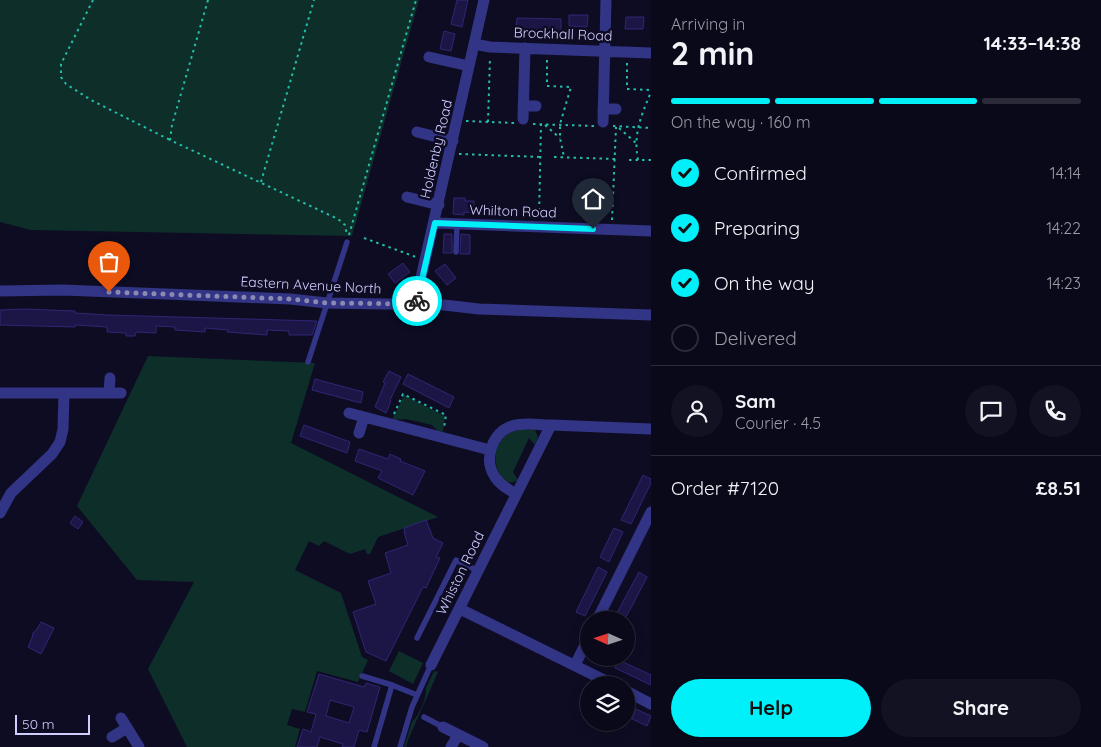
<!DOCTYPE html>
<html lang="en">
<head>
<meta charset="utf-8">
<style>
  body { margin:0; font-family:Quicksand,sans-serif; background:#131223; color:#f1f3f6; height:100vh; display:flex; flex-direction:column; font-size:19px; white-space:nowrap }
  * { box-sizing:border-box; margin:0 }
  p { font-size:16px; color:#999aa2 }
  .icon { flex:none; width:28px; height:28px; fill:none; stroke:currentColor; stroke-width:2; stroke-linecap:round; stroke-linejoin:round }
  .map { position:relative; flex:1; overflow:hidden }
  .sheet { display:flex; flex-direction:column; background:#0a091a; width:450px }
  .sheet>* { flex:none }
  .needle { width:32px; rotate:273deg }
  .fabs { position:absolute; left:580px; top:611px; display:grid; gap:10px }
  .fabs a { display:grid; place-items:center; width:55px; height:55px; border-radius:50%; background:#0a091a; box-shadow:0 2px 12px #0003,0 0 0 1px #2a2a39; font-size:25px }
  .scale { position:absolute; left:15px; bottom:12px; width:75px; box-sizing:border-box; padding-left:5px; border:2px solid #d0ceff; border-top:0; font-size:14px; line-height:18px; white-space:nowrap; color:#d0ceff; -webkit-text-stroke:4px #0e0c23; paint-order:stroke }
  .pin { position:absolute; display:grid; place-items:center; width:42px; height:42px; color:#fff; margin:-51px -21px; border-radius:50% 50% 50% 0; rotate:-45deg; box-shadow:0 0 5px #0007 }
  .pin .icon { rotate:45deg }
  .courier { position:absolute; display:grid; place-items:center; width:50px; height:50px; margin:-25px; border:4px solid #00f0f9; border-radius:50%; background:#fff; color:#222; box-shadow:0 1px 6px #0007 }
  .head em { font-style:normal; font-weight:700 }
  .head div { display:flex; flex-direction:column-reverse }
  .head { display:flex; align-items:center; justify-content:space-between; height:85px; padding:0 20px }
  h1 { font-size:32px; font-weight:700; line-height:38px }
  .bar { display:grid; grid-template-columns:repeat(4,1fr); gap:8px 5px; align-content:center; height:60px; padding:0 20px }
  .bar i { height:6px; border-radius:4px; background:#2a2a39 }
  .bar .selected { background:#00f0f9 }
  .bar p { grid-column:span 4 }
  .line { display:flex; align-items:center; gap:12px; padding:0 20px; border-top:1px solid #2a2a39 }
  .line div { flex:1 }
  .round { display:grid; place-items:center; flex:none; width:52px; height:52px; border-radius:26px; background:#131223 }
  ol { padding:0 20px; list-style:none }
  li { display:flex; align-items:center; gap:15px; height:55px }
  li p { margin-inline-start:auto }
  li .icon { padding:5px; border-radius:50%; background:#00f0f9; color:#111; stroke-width:4 }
  li:last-child { color:#999aa2 }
  li i { width:28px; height:28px; border:2px solid #2a2a39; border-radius:50% }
  .button { display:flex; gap:10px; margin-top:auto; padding:10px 20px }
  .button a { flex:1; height:58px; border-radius:30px; background:#00f0f9; color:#111; font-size:20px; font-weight:700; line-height:58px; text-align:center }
  .button a+a { background:#131223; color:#f1f3f6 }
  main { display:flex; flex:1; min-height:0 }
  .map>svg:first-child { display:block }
</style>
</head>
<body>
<main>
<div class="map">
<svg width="651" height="747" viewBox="0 0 651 747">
  <rect width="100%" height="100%" fill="#0e0c23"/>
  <path fill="#0e2e2a" d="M0,0H419L352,236L31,230L0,222Z
    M148,356L315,363L291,443L438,517L378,537L370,554H367L365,549L350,554L324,541L319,546L309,541L295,570L341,593L362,657L368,660L358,682L317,671L305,712L292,709L287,725L300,729L295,747H187L148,669L194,582L137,580L77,506Z
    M404,395L445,416L443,432L438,431L432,425L406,419L392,420Z
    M525,429L535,430L538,437L535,445L529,438L513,472L518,480C497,495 477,433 525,429Z
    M399,651L423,663L413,684L389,671Z
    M434,671L438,672L408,740L406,747H404L412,722C419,716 427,698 426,688Z"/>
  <path fill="#1c1646" stroke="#302674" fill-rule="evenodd" d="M457,0H468L462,27L451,24Z
    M569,15H588L587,27L569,26Z
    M626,17H644L643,29H625Z
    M517,18L561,19V31L516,30Z
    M444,31L455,34L451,51L440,49Z
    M454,198H465V201H474V213L464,212V215L453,214Z
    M444,234H452V253H443Z
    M461,234L470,235V254H460Z
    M403,263L410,272L395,283L388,274Z
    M445,264L456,278L447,285L435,271Z
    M24,309L75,311V313L108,315L317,321L312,335H289V331L267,330V335L227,332L228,330L205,328V332L175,330V327L156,326V333L136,332L135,336H126V333L107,332V327L75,325V327L0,325V310Z
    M389,371L401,377L390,400L391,401L386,413L375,407L385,383L383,382Z
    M408,374L454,397L449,408L403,384Z
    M315,379L363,392L361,403L312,390Z
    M304,425L350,442L347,453L300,436Z
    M359,449L388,459L390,454L401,459L400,461L425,471L413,495L378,478L382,471L355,461Z
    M643,475L651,479V483L631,524L621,520Z
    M75,516L83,522L78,529L70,523Z
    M426,520L433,538L443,543L436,557L440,558L426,588L423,587L386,661L366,652L353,612L376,604L368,581L391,573L385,553L408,545L404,532H405L404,528Z
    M614,528L623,532L609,562L600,557Z
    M598,567L607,572L585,616L576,612Z
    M639,572L647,577L632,606L624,620H613Z
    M41,622L54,628L41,654L28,647L32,638L33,633L37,629Z
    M619,660L651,675V685L615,668Z
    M319,674L364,687L366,683L380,687L367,732L359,730L354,747H342L343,744L320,737L317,747H297L303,729L311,732L316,714L307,712ZM330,700L354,707L349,723L326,716Z
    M636,709L651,716L647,726L632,719Z"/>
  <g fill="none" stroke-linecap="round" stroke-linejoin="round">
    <path stroke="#23beaa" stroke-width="2" stroke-dasharray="2.5 4" stroke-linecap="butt" d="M93,0L61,64V77L66,84L91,100L170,140
      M208,0L172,125L170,140L338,219L345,225L347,235
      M547,60V86L571,87L560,124V138L564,157
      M627,63V89L651,90
      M466,121L514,123
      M488,122L490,57
      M533,124L594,126
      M545,125L560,138
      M613,126L651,128
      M619,128L636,143
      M459,154L542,157
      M554,157L616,159
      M629,160H651
      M638,160C633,134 641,116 651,92
      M261,182L314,0
      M539,217L541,124
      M612,220L616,127
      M349,235L416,0
      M364,238L416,257
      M394,414L403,394L446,415L444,428"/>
    <path stroke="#323486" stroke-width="5.5" d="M456,252L457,224
      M308,362L347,242
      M417,638L456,560L478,571
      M362,676L392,685
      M424,717L443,727
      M374,747L392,685L417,695
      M400,747L412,707L431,665"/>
    <path stroke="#323486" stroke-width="11" d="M474,44L490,47L651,53
      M429,57L469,66
      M523,106H536
      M603,109H616
      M523,119L525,48
      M603,122L606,0
      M417,132L453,141
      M407,197L439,205
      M435,223L651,231
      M0,291L63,290L166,294L290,299L327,303L444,305L479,309L651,315
      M417,304L420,282L484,0
      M0,393H121
      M109,393L110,378
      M349,413L490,450
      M359,433L364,417
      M516,494C508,489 500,485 495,477C483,459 492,433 512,426C524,422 538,425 551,425
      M0,513L11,493L52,454L60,442L63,429L64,393
      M460,609L614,685
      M597,620L651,512
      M431,665L551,425L651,429
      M575,665L589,637
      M626,691L651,704
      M121,718L139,747
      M443,727L483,747
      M112,737L127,728
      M451,747L458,735"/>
  </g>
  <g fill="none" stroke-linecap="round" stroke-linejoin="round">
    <path stroke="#8c8ab2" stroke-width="5" stroke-dasharray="0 9" d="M109,292L290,299L327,303L417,304V301"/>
    <path stroke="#00f0f9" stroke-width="6" d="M417,301L435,223L593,229"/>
  </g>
  <g text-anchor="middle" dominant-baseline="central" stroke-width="5" stroke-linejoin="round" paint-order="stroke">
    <g font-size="14" fill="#d0ceff" stroke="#0e0c23">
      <text transform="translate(563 34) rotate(2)">Brockhall Road</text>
      <text transform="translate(436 149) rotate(-77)">Holdenby Road</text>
      <text transform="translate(513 211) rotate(2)">Whilton Road</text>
      <text transform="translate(311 285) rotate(3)">Eastern Avenue North</text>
      <text transform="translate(460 573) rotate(-64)">Whiston Road</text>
    </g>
  </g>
</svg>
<div class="fabs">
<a><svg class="needle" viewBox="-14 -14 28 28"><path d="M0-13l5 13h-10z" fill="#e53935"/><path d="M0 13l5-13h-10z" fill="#999aa2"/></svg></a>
<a><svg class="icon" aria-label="layers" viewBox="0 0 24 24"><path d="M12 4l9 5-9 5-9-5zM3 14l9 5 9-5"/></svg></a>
</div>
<div class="scale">50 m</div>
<div class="pin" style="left:109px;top:292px;background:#ea580c"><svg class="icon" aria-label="bag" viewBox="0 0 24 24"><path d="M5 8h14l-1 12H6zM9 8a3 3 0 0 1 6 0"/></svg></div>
<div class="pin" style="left:593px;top:229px;background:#1f2937"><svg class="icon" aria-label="home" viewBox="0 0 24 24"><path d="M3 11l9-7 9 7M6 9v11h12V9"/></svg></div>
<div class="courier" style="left:417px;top:301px"><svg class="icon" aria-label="bike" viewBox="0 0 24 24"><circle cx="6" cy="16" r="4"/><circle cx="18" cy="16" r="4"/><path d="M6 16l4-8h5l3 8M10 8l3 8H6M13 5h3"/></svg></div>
</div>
<section class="sheet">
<div class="head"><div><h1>2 min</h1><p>Arriving in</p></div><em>14:33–14:38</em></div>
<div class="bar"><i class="selected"></i><i class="selected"></i><i class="selected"></i><i></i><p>On the way · 160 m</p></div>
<ol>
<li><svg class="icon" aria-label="check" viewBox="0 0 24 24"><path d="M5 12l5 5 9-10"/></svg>Confirmed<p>14:14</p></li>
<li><svg class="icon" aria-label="check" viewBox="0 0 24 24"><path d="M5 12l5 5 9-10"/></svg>Preparing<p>14:22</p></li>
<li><svg class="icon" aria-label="check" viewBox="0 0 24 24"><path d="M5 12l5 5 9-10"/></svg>On the way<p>14:23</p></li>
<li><i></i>Delivered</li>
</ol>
<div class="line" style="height:90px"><a class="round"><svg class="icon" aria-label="person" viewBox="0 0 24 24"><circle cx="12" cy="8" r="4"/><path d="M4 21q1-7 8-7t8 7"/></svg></a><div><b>Sam</b><p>Courier · 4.5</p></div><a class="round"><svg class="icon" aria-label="chat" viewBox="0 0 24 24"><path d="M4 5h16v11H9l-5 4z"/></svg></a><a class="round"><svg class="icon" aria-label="phone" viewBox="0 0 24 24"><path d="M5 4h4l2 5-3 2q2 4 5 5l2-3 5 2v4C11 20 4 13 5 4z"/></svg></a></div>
<div class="line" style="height:65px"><div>Order #7120</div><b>£8.51</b></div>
<div class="button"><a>Help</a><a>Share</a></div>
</section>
</main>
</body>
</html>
